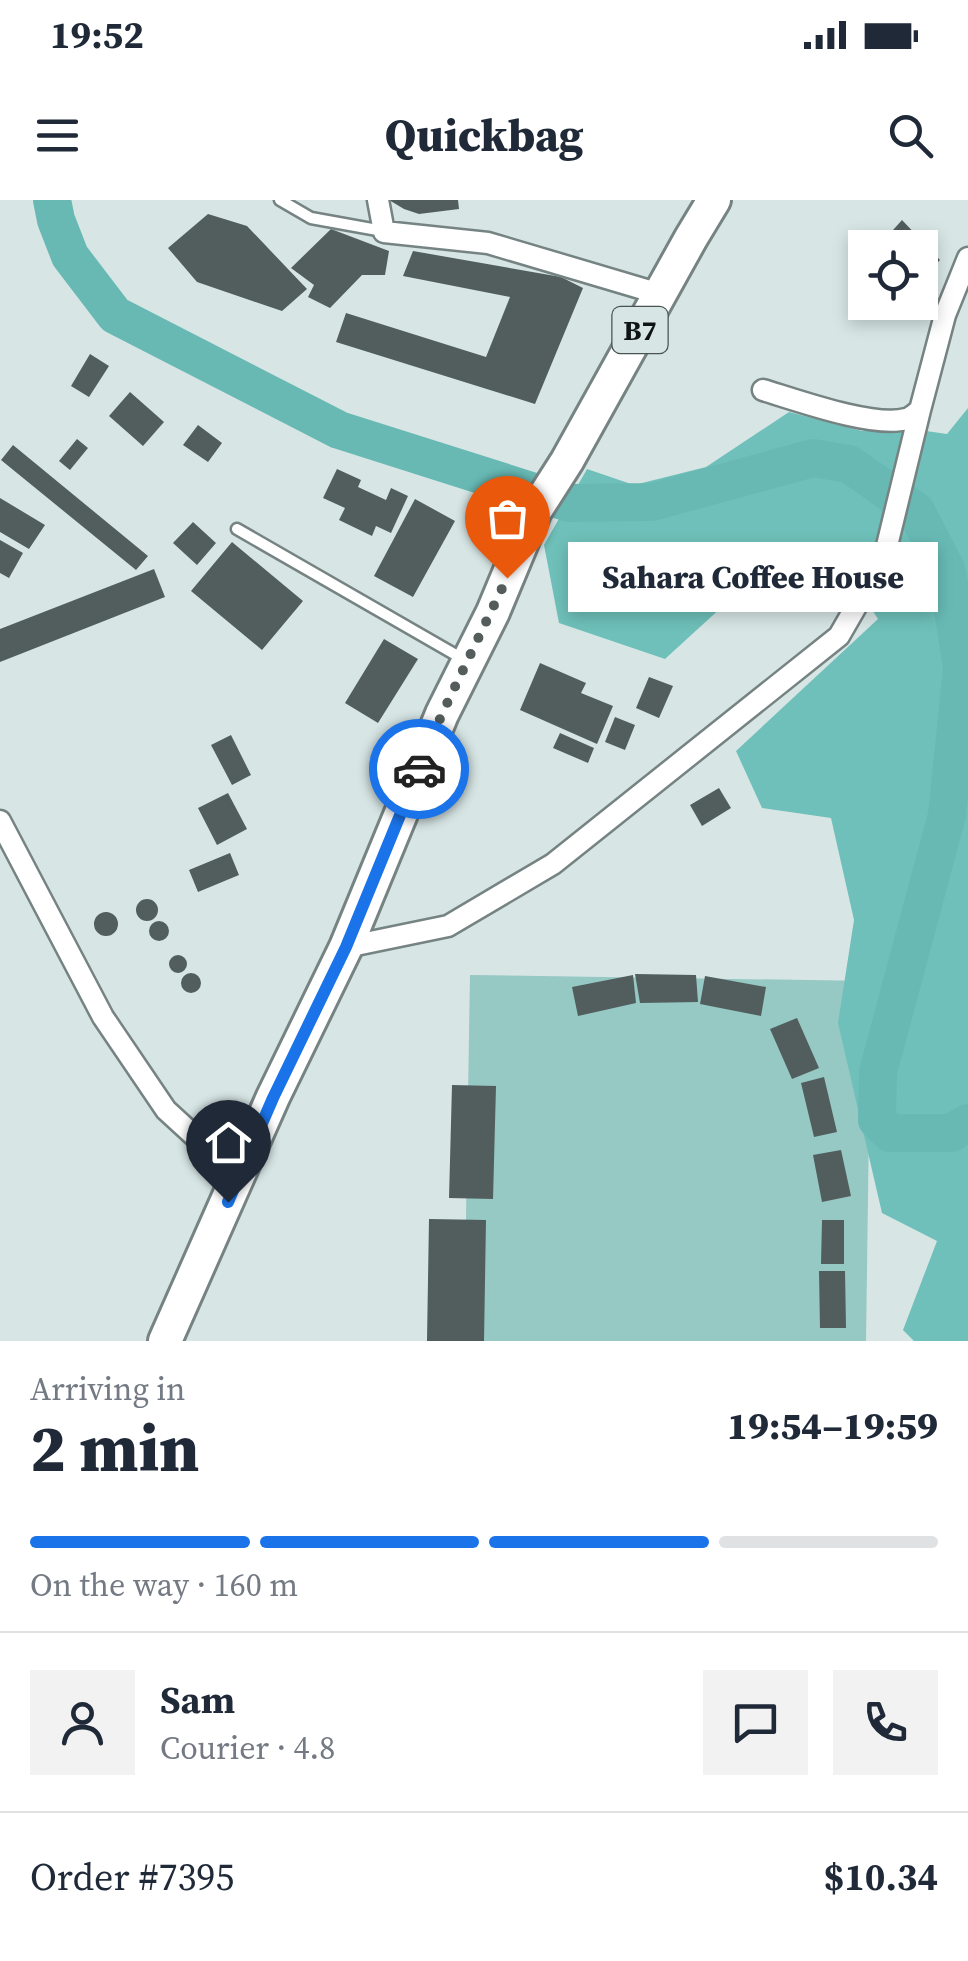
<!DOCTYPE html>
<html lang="en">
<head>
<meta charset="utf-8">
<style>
  body { margin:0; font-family:"Source Serif 4",serif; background:#f2f2f3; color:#1f2937; height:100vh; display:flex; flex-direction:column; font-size:38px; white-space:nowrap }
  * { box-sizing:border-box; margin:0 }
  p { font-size:32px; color:#747a83 }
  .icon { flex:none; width:55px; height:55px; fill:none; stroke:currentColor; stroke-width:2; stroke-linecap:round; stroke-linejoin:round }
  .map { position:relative; height:1141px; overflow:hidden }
  .panel { display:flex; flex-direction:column; background:#fff; flex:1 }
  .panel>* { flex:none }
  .buttons { position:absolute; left:848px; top:30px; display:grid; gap:20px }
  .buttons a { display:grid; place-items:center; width:90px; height:90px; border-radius:0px; background:#fff; box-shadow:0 5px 15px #0003; font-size:50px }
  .pin { position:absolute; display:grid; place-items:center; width:85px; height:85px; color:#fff; margin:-102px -42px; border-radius:50% 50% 50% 0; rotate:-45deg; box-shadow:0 0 10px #0007 }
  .pin .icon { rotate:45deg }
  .courier { position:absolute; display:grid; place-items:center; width:100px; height:100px; margin:-50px; border:8px solid #1a73e8; border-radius:50%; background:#fff; color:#222; box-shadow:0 2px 12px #0007 }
  .bubble { position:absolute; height:70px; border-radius:0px; background:#fff; box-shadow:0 5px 15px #0003; font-size:32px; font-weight:800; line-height:70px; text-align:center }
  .summary em { font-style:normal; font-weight:800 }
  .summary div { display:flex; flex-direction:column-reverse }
  .summary { display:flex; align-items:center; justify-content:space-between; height:170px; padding:0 30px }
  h1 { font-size:65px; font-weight:800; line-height:75px }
  .bar { display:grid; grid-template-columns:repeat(4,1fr); gap:15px 10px; align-content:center; height:120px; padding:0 30px }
  .bar i { height:12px; border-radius:8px; background:#e0e1e3 }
  .bar .active { background:#1a73e8 }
  .bar p { grid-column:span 4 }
  .line { display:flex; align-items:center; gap:25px; padding:0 30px; border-top:2px solid #e0e1e3 }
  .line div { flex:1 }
  .round { display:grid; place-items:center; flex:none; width:105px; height:105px; border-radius:0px; background:#f2f2f3 }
  .status { display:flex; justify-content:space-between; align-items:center; height:70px; padding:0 50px; background:#fff; direction:ltr }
  .status svg { height:28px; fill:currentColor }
  header { display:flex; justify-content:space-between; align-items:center; height:130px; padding:0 30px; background:#fff; font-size:45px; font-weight:800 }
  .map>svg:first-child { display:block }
</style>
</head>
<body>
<div class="status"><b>19:52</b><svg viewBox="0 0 49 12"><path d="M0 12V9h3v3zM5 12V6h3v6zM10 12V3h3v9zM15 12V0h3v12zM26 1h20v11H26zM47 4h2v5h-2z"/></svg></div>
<header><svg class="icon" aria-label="menu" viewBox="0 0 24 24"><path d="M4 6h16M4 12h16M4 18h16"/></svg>Quickbag<svg class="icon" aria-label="search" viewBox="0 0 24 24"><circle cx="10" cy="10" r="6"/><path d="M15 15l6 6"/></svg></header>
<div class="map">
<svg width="968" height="1141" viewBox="0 0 968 1141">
  <rect width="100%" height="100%" fill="#d7e6e5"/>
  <path fill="#96c8c4" d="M470,775L871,781L866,1141H464Z"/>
  <path fill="#6fc0ba" d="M968,208V1141H914L903,1130L937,1041L882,1013L838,823L854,720L831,618L762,608L736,551L878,419L846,370L747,384L665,459L559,423L544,345L587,269L634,285L706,267L789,212L862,231L898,227L947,234Z"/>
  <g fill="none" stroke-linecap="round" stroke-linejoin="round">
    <path stroke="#68b9b4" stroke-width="38" d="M52,0L56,20L70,56L115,115L339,230L569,303L652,302L813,258L849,264L916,311L947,371L962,468L947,615L878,872L877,920L890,933H951L968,923"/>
  </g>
  <path fill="#515e5d" d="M389,0H458L459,9L419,14L404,9Z
    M208,14L247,26L307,89L282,111L197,82L168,48Z
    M902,20L940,60L925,75L936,85L924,96L920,92V48H877Z
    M331,29L389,51L385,75H362L330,108L308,97L314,85L291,68Z
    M413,51L561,77L583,88L535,204L336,142L346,113L486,157L510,97L403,76Z
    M90,154L109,166L89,197L71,186Z
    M130,192L164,222L143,246L109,216Z
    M198,225L222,243L208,262L183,245Z
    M77,239L88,248L70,270L59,261Z
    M13,245L148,356L136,370L1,260Z
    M337,269L361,280L358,287L386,300L391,288L408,296L391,333L376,326L372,336L339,320L345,308L323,298Z
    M0,298L45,325L29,349L0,332Z
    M415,299L455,321L413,397L374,376Z
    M193,322L216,343L197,365L173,343Z
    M0,340L23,353L9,378L0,373Z
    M232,342L303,401L262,450L191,391Z
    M154,369L165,397L0,462V429Z
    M384,439L418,459L378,523L345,503Z
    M540,463L586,483L581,493L613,506L597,544L520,510Z
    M649,477L673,486L659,518L636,508Z
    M615,517L635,525L625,550L605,542Z
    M560,533L594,548L588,563L553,548Z
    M231,535L251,575L232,585L211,545Z
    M719,588L731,608L702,626L690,605Z
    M228,593L247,629L217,645L198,608Z
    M230,653L239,675L198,692L189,670Z
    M136 710a11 11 0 1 1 22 0a11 11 0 1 1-22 0Z
    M94 724a12 12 0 1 1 24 0a12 12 0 1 1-24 0Z
    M149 731a10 10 0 1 1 20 0a10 10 0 1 1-20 0Z
    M169 764a9 9 0 1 1 18 0a9 9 0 1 1-18 0Z
    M181 783a10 10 0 1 1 20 0a10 10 0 1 1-20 0Z
    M635,774L696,775L698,802L640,803Z
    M633,775L636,803L578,816L572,787Z
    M705,776L766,787L761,816L700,804Z
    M797,818L819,868L792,879L770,829Z
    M824,877L837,932L814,937L801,883Z
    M452,885L496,886L493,999L449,998Z
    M841,950L851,996L822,1002L813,955Z
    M429,1019L486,1020L484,1141H427Z
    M822,1020H844V1064H821Z
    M819,1071H845L846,1128H820Z"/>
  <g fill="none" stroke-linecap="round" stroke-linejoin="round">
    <defs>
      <path id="service" d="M280,0L311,18L383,31
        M237,329L463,459"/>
      <path id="minor" d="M378,0L384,32L488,43L660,94
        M763,190C796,200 874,228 906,219C911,218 916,213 920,210L945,115L968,58
        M0,621L103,817L166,910L238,976L242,970
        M346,747L448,726L553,664L839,436L884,358L920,210"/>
      <path id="trunk" d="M165,1141L273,897L346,747L442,514L493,412L535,311L567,261L691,38L714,0"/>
    </defs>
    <use href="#service" stroke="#758382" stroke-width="15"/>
    <use href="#minor" stroke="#758382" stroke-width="25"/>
    <use href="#trunk" stroke="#758382" stroke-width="38"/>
    <use href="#service" stroke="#fff" stroke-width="10"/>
    <use href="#minor" stroke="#fff" stroke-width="20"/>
    <use href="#trunk" stroke="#fff" stroke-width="32"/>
  </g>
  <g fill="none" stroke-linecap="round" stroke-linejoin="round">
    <path stroke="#545d5c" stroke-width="10" stroke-dasharray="0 18" d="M419,569L442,514L507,378"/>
    <path stroke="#1a73e8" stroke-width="12" d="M228,1002L273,898L346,747L419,569"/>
  </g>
  <g text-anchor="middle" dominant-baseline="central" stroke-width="10" stroke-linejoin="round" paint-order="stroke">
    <rect fill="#d7e6e5" stroke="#4a5252" stroke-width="2.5" x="612.5" y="107" width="55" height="46" rx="8"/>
    <g font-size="28" font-weight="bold" fill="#0e1313">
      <text x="640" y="130">B7</text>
    </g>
  </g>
</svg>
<div class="buttons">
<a><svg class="icon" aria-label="locate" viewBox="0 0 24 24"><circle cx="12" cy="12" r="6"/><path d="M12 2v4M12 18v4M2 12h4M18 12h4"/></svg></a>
</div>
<div class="pin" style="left:507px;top:378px;background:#ea580c"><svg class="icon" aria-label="bag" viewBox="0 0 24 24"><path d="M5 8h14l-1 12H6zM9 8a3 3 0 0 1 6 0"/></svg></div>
<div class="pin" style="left:228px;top:1002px;background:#1f2937"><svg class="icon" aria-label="home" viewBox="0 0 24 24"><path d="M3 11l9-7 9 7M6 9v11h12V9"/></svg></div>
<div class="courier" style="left:419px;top:569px"><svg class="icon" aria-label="car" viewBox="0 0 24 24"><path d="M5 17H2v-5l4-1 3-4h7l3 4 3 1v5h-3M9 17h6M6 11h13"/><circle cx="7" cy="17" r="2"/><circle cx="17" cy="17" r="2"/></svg></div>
<div class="bubble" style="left:568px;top:342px;width:370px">Sahara Coffee House</div>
</div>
<section class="panel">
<div class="summary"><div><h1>2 min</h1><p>Arriving in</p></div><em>19:54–19:59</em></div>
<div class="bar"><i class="active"></i><i class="active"></i><i class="active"></i><i></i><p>On the way · 160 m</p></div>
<div class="line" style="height:180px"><a class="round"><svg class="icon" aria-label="person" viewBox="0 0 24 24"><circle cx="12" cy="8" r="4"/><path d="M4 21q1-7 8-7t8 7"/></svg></a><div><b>Sam</b><p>Courier · 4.8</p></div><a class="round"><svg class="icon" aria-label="chat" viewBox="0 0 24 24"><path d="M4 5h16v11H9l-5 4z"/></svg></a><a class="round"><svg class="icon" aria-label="phone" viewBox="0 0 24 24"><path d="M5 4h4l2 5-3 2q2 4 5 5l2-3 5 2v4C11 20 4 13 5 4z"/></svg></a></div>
<div class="line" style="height:130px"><div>Order #7395</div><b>$10.34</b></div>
</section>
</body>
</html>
